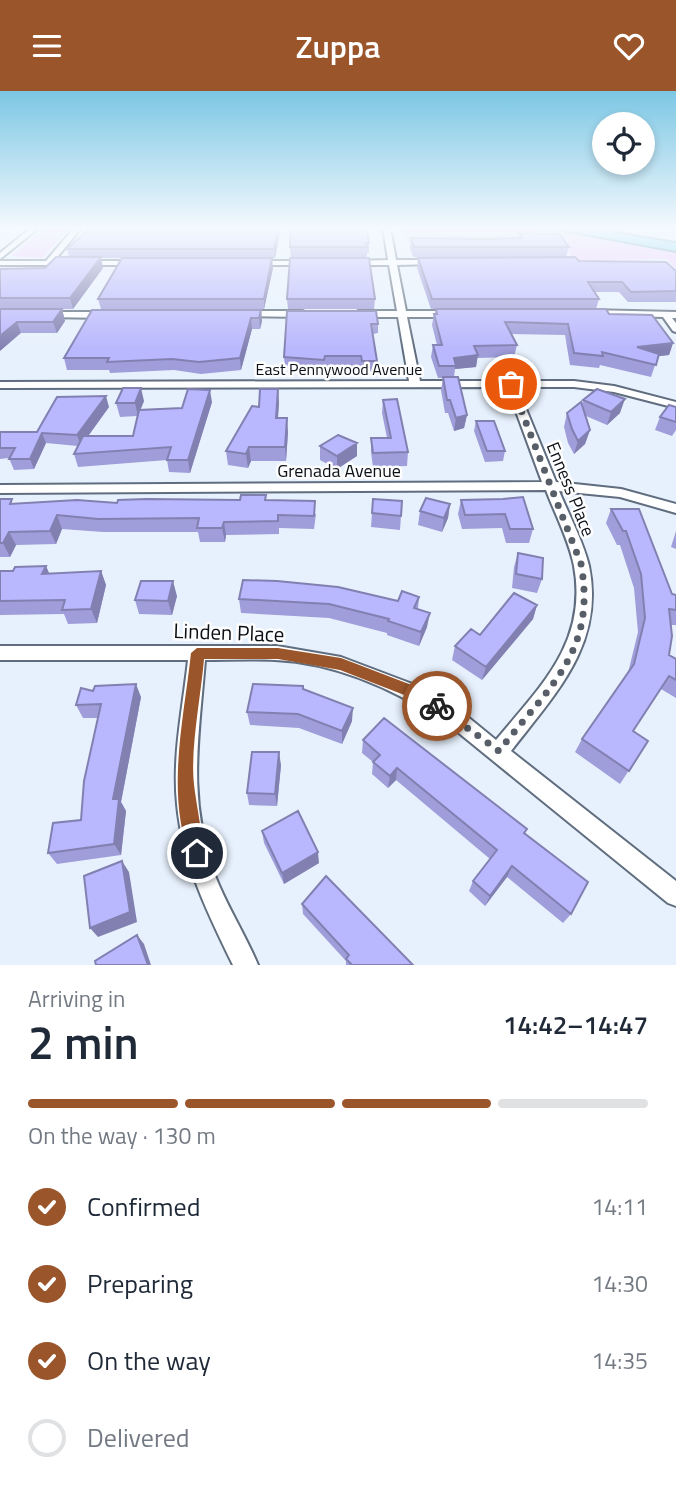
<!DOCTYPE html>
<html lang="en">
<head>
<meta charset="utf-8">
<style>
  body { margin:0; font-family:"Titillium Web",sans-serif; background:#f2f2f3; color:#1f2937; height:100vh; display:flex; flex-direction:column; font-size:26px; white-space:nowrap }
  * { box-sizing:border-box; margin:0 }
  p { font-size:23px; color:#747a83 }
  .icon { flex:none; width:38px; height:38px; fill:none; stroke:currentColor; stroke-width:2; stroke-linecap:round; stroke-linejoin:round }
  .map { position:relative; height:874px; overflow:hidden }
  .panel { display:flex; flex-direction:column; background:#fff; flex:1 }
  .panel>* { flex:none }
  .buttons { position:absolute; left:592px; top:21px; display:grid; gap:14px }
  .buttons a { display:grid; place-items:center; width:63px; height:63px; border-radius:50%; background:#fff; box-shadow:0 4px 10px #0003; font-size:35px }
  .pin { position:absolute; display:grid; place-items:center; width:60px; height:60px; color:#fff; margin:-30px; border:4px solid #fff; border-radius:50%; box-shadow:0 2px 7px #0007 }
  .courier { position:absolute; display:grid; place-items:center; width:70px; height:70px; margin:-35px; border:5px solid #9a552b; border-radius:50%; background:#fff; color:#222; box-shadow:0 2px 9px #0007 }
  .summary em { font-style:normal; font-weight:600 }
  .summary div { display:flex; flex-direction:column-reverse }
  .summary { display:flex; align-items:center; justify-content:space-between; height:119px; padding:0 28px }
  h1 { font-size:46px; font-weight:600; line-height:52px }
  .bar { display:grid; grid-template-columns:repeat(4,1fr); gap:10px 7px; align-content:center; height:84px; padding:0 28px }
  .bar i { height:9px; border-radius:5px; background:#e0e1e3 }
  .bar .active { background:#9a552b }
  .bar p { grid-column:span 4 }
  ol { padding:0 28px; list-style:none }
  li { display:flex; align-items:center; gap:21px; height:77px }
  li p { margin-inline-start:auto }
  li .icon { padding:7px; border-radius:50%; background:#9a552b; color:#fff; stroke-width:4 }
  li:last-child { color:#747a83 }
  li i { width:38px; height:38px; border:4px solid #e0e1e3; border-radius:50% }
  header { display:flex; justify-content:space-between; align-items:center; height:91px; padding:0 28px; background:#9a552b; color:#fff; font-size:32px; font-weight:600 }
  .map>svg:first-child { display:block }
</style>
</head>
<body>
<header><svg class="icon" aria-label="menu" viewBox="0 0 24 24"><path d="M4 6h16M4 12h16M4 18h16"/></svg>Zuppa<svg class="icon" aria-label="heart" viewBox="0 0 24 24"><path d="M12 20l-8-8c-3-5 5-10 8-4 3-6 11-1 8 4z"/></svg></header>
<div class="map">
<svg width="676" height="874" viewBox="0 0 676 874">
  <rect width="100%" height="100%" fill="#e7f1fd"/>
  <path fill="#efc8ff" d="M47,136H70L42,167L11,165Z
    M401,136H517L577,143L676,161V178L667,168L574,169L560,150H406Z"/>
  <g fill="none" stroke-linecap="round" stroke-linejoin="round">
    <defs>
      <path id="street" d="M32,136H40L0,168V162Z
        M75,136H82L54,170H135L139,172L135,174H0V170H46Z
        M383,136H390L396,169H436L440,171L436,173L397,174L406,220H450L454,223L450,226H407L420,290H574L614,295L676,311V317L614,301L574,296H517L556,391L621,398L676,413V422L620,406L559,400C569,424 583,450 589,475C605,553 555,603 511,660L676,790V815L668,812L449,634C398,600 338,572 275,569C252,568 228,569 205,569C199,646 187,706 214,782C226,814 245,843 258,874H233C208,823 182,770 177,713C172,665 183,616 188,569H0V555H277L341,566L423,597L463,622L496,649C541,595 588,551 574,475C569,449 555,423 546,399L0,402V394L542,391L507,296L0,297V291L409,290L398,226H358L354,223L358,220H397L389,174H351L347,172L351,170L388,169Z
        M253,170H307L311,172L307,174H250L249,172Z
        M589,219L676,221V227H672L676,232V241L673,240L663,226L586,224V220Z
        M243,220H303L307,223L303,226L240,225V221Z
        M47,221H107L111,224L107,227L44,226V222Z"/>
      <path id="highway" d="M547,136H579L676,152V160Z"/>
    </defs>
    <use href="#street" stroke="#5f6d7e" stroke-width="4"/>
    <use href="#highway" stroke="#4d8ea6" stroke-width="4"/>
    <use href="#street" fill="#fff" fill-rule="evenodd"/>
    <use href="#highway" fill="#71d2f3" fill-rule="evenodd"/>
  </g>
  <path fill="#9f9dda" d="M91,136H280V141L275,167H101L103,177L73,218H0V178L45,177L69,166L67,158Z
    M519,142L569,156L566,166L579,170L676,180V211H628L619,201H594L599,208L596,218L609,223L673,252L669,264L658,265L651,286L600,274L599,277L570,274L565,244L511,243L517,254L514,266L477,267L476,276L455,278L454,286L467,324L464,337L454,340L448,322H445L441,299L443,287H438L431,266L433,254H437L432,234L434,223H435L436,218H431L417,177L418,167L496,166H413L410,157L411,147L489,148L518,147Z
    M369,152V162H367V166L375,208L374,218H288L287,208L291,167L290,156Z
    M273,177L264,218H101L98,208Z
    M0,218H62L65,230L57,242H21Z
    M261,219L262,230L260,238H252L241,279L201,283L174,279L110,282L109,279H67L64,267Z
    M287,220L378,233V242L373,243L377,270L376,280H362L361,275H325V279L285,277L284,266Z
    M383,309L408,361L407,375L373,376L371,361V347H387L382,322Z
    M583,309L620,322L607,334L586,325L590,339L585,353L574,363L568,352L564,336L567,322L582,313Z
    M144,310L140,319L182,317L212,311L190,382L169,381L167,369L78,376L74,363L78,355L46,352L34,378L14,379L9,367L0,368V341H37L109,316L88,345H133L137,325L120,326L116,312Z
    M279,311L278,327L288,341L286,370H251L248,377L228,374L226,360L259,316Z
    M676,316V339L672,345L655,339L660,326Z
    M476,330L505,360L503,370L485,371L474,340Z
    M357,352V365L337,378L320,369V355Z
    M266,404V409L316,423L314,438L279,437V443L226,444L225,451H200L198,441H103L62,438L56,453L16,454L10,466H0V408L15,413L117,412L240,409Z
    M503,408L533,438L529,452H506L502,437L462,438L458,423L461,409Z
    M402,410L400,439L371,436L372,422Z
    M450,413L448,427L442,441L418,434L420,420Z
    M611,418L672,503L676,504V534H671L669,564L676,568V607L661,598L633,640L648,650L620,693L575,661L582,648L628,582L638,541L634,497L620,454H617L606,432Z
    M676,440V458L671,456Z
    M518,462L542,488L537,502L512,497L514,476Z
    M46,475L49,483L101,480L106,494L97,532L68,533L64,523L0,524V480H13Z
    M177,505L172,524L139,523L135,509Z
    M419,506L418,518L427,536L419,555L387,544V542L329,527L241,522L239,508L398,510Z
    M537,514L533,528L482,589L452,569L455,555L480,544Z
    M303,598L352,630L342,653L299,637L250,634L247,621Z
    M93,600L141,606L121,711L126,720L121,764L57,773L48,762L81,729L98,627H83L76,614Z
    M363,649L527,738L525,742L571,823L563,832L507,786L485,815L469,800L473,790L490,768L396,689L388,697L372,683L373,671L362,662Z
    M281,674L277,715L249,714L247,702Z
    M262,740L319,772L284,793L264,752Z
    M302,813L413,874H346V870L303,823Z"/>
  <path fill="#8280b1" d="M279,136H280V141L275,167L274,158Z
    M101,166L103,177L73,218L70,207Z
    M272,167L273,177L264,218V208Z
    M62,218L65,230L57,242L53,231Z
    M261,219L262,230L260,238L259,227Z
    M251,227L252,238L241,279L240,267Z
    M17,231L21,242L0,260V245Z
    M673,252L669,264L633,268L637,256Z
    M478,264L476,276L455,278L454,267Z
    M141,297L144,310L138,325L135,312Z
    M278,298L279,311L277,340L276,327Z
    M210,299L212,311L190,382L188,369Z
    M106,305L109,316L81,355L77,344Z
    M625,308L620,322L607,334L611,321Z
    M467,324L464,337L454,340L456,327Z
    M287,327L288,341L286,370L285,356Z
    M590,339L585,353L574,363L578,350Z
    M42,342L46,352L34,378L30,368Z
    M357,352V365L337,378V365Z
    M249,356L251,370L248,377L246,363Z
    M450,413L448,427L442,441L444,427Z
    M57,424L62,438L56,453L50,440Z
    M224,431L226,444L225,451L222,437Z
    M9,441L16,454L10,466L3,452Z
    M46,475L52,489L42,483Z
    M101,480L106,494L97,532L91,518Z
    M173,490L177,505L172,524L168,510Z
    M537,514L533,528L482,589L486,576Z
    M430,522L427,536L419,555L421,541Z
    M136,593L141,606L121,711L126,720L121,764L114,753L113,708Z
    M353,617L352,630L342,653V640Z
    M279,661L281,674L277,715L275,703Z
    M397,677L396,689L388,697L390,685Z
    M318,761L319,772L284,793L282,782Z
    M122,770L129,781L137,831L98,846L90,837Z
    M512,775L507,786L485,815L490,805Z
    M137,844L144,853L151,874H148Z"/>
  <path fill="#b9b7fd" stroke="#8280b1" stroke-width="2" d="M91,136H279L274,158H67Z
    M291,136H366L369,152H366L367,156H290Z
    M519,142L559,143L569,156H414L411,147L489,148L522,147Z
    M56,166H101L70,207H0V178L45,177Z
    M575,166L579,170L666,171L676,180V200L631,201L622,191H588L599,208H432L418,167Z
    M122,167H272L264,208H98Z
    M290,167H369L375,208H287Z
    M0,218H62L53,231H17L0,245Z
    M436,218H606L609,223L652,224L673,252L637,256L659,263L656,274L602,261L603,265L574,262L568,233L505,231L517,254L474,255L478,264L454,267L456,275H439L433,254H442L434,223H437Z
    M92,219H261L259,227H251L240,267L199,271L172,268L107,271L109,267H64Z
    M287,220H376L378,233H371L377,270H362L361,265H325L324,269L284,266Z
    M443,286H458L467,324L456,327L450,309H447Z
    M123,297H141L135,312H116Z
    M188,298L210,299L188,369H167L171,356L74,363L83,345H133L139,319L182,317Z
    M260,298H278L276,327H287L285,356H249L246,363L226,360L252,315L259,316Z
    M597,298L625,308L611,321L583,309Z
    M106,305L77,344L42,342L30,368H9L15,357H0V341H37L57,306Z
    M397,308L408,361L373,362L371,347H391L383,309Z
    M581,311L590,339L578,350L572,338L567,322Z
    M669,314L676,316V331L660,326Z
    M476,330H494L505,360H487Z
    M338,344L357,352L337,365L320,355Z
    M241,404H266L265,409L315,410L314,425L278,424V430L224,431L222,437H197L199,427L98,428L57,424L50,440L9,441L3,452H0V408H12L10,413L77,409L117,412L118,409L146,408L240,409Z
    M523,406L533,438H510L505,423L465,424L461,409L503,408Z
    M426,407L450,413L444,427L420,420Z
    M373,408L402,410L401,425L372,422Z
    M611,418H639L672,503L676,504V519L669,518L672,545L669,564L676,568V589L669,585L633,640L648,650L629,680L582,648L634,573L645,527L641,483L626,440H623Z
    M518,462L543,467L542,488L516,483Z
    M46,475L42,483L101,480L91,518L62,519L65,509L0,510V480H13L15,476Z
    M243,489L277,490L338,496L398,510L402,500L419,506L414,517L430,522L421,541L388,530L389,528L329,513L239,508Z
    M141,490H173L168,510L135,509Z
    M514,502L537,514L486,576L455,555L471,538L480,544Z
    M136,593L113,708H119L114,753L48,762L53,732L81,729L84,690L101,613L76,614L81,597L93,600L95,595Z
    M253,593L303,595V598L353,617L342,640L298,623L247,621Z
    M384,627L527,738L524,742L588,791L571,823L512,775L490,805L473,790L497,759L397,677L390,685L373,671L380,664L363,649Z
    M252,661H279L275,703L247,702Z
    M298,720L318,761L282,782L262,740Z
    M122,770L130,821L90,837L84,785Z
    M326,785L413,874H352L346,868L349,864L302,813Z
    M137,844L148,874H96L95,870Z"/>
  <linearGradient id="sky" x2="0" y2="1"><stop stop-color="#7cc7e4"/><stop offset="0.53" stop-color="#f4f9fe"/><stop offset="1" stop-color="#f4f9fe" stop-opacity="0"/></linearGradient>
  <rect width="676" height="259" fill="url(#sky)"/>
  <path fill="#9a552b" d="M197,557H278L341,567L422,598L444,615L437,622L412,607L340,579L278,568H204C201,605 190,658 194,693C195,706 206,761 203,768L197,770L191,768C165,704 184,628 191,562Z"/>
  <g fill="none" stroke-linecap="round" stroke-linejoin="round">
    <path stroke="#575e67" stroke-width="7" stroke-dasharray="0 12.6" d="M437,615L499,660C549,595 597,561 581,473L511,293"/>
  </g>
  <g text-anchor="middle" dominant-baseline="central" stroke-width="5" stroke-linejoin="round" paint-order="stroke">
    <g font-size="16" fill="#0a0f16" stroke="#fdfdfd">
      <text x="339" y="278">East Pennywood Avenue</text>
    </g>
    <g font-size="18" fill="#0a0f16" stroke="#fdfdfd">
      <text x="339" y="379">Grenada Avenue</text>
      <text transform="translate(571 398) rotate(68)">Enness Place</text>
    </g>
    <g font-size="21" fill="#0a0f16" stroke="#fdfdfd">
      <text transform="translate(229 541) rotate(2)">Linden Place</text>
    </g>
  </g>
</svg>
<div class="buttons">
<a><svg class="icon" aria-label="locate" viewBox="0 0 24 24"><circle cx="12" cy="12" r="6"/><path d="M12 2v4M12 18v4M2 12h4M18 12h4"/></svg></a>
</div>
<div class="pin" style="left:511px;top:293px;background:#ea580c"><svg class="icon" aria-label="bag" viewBox="0 0 24 24"><path d="M5 8h14l-1 12H6zM9 8a3 3 0 0 1 6 0"/></svg></div>
<div class="pin" style="left:197px;top:762px;background:#1f2937"><svg class="icon" aria-label="home" viewBox="0 0 24 24"><path d="M3 11l9-7 9 7M6 9v11h12V9"/></svg></div>
<div class="courier" style="left:437px;top:615px"><svg class="icon" aria-label="bike" viewBox="0 0 24 24"><circle cx="6" cy="16" r="4"/><circle cx="18" cy="16" r="4"/><path d="M6 16l4-8h5l3 8M10 8l3 8H6M13 5h3"/></svg></div>
</div>
<section class="panel">
<div class="summary"><div><h1>2 min</h1><p>Arriving in</p></div><em>14:42–14:47</em></div>
<div class="bar"><i class="active"></i><i class="active"></i><i class="active"></i><i></i><p>On the way · 130 m</p></div>
<ol>
<li><svg class="icon" aria-label="check" viewBox="0 0 24 24"><path d="M5 12l5 5 9-10"/></svg>Confirmed<p>14:11</p></li>
<li><svg class="icon" aria-label="check" viewBox="0 0 24 24"><path d="M5 12l5 5 9-10"/></svg>Preparing<p>14:30</p></li>
<li><svg class="icon" aria-label="check" viewBox="0 0 24 24"><path d="M5 12l5 5 9-10"/></svg>On the way<p>14:35</p></li>
<li><i></i>Delivered</li>
</ol>
</section>
</body>
</html>
